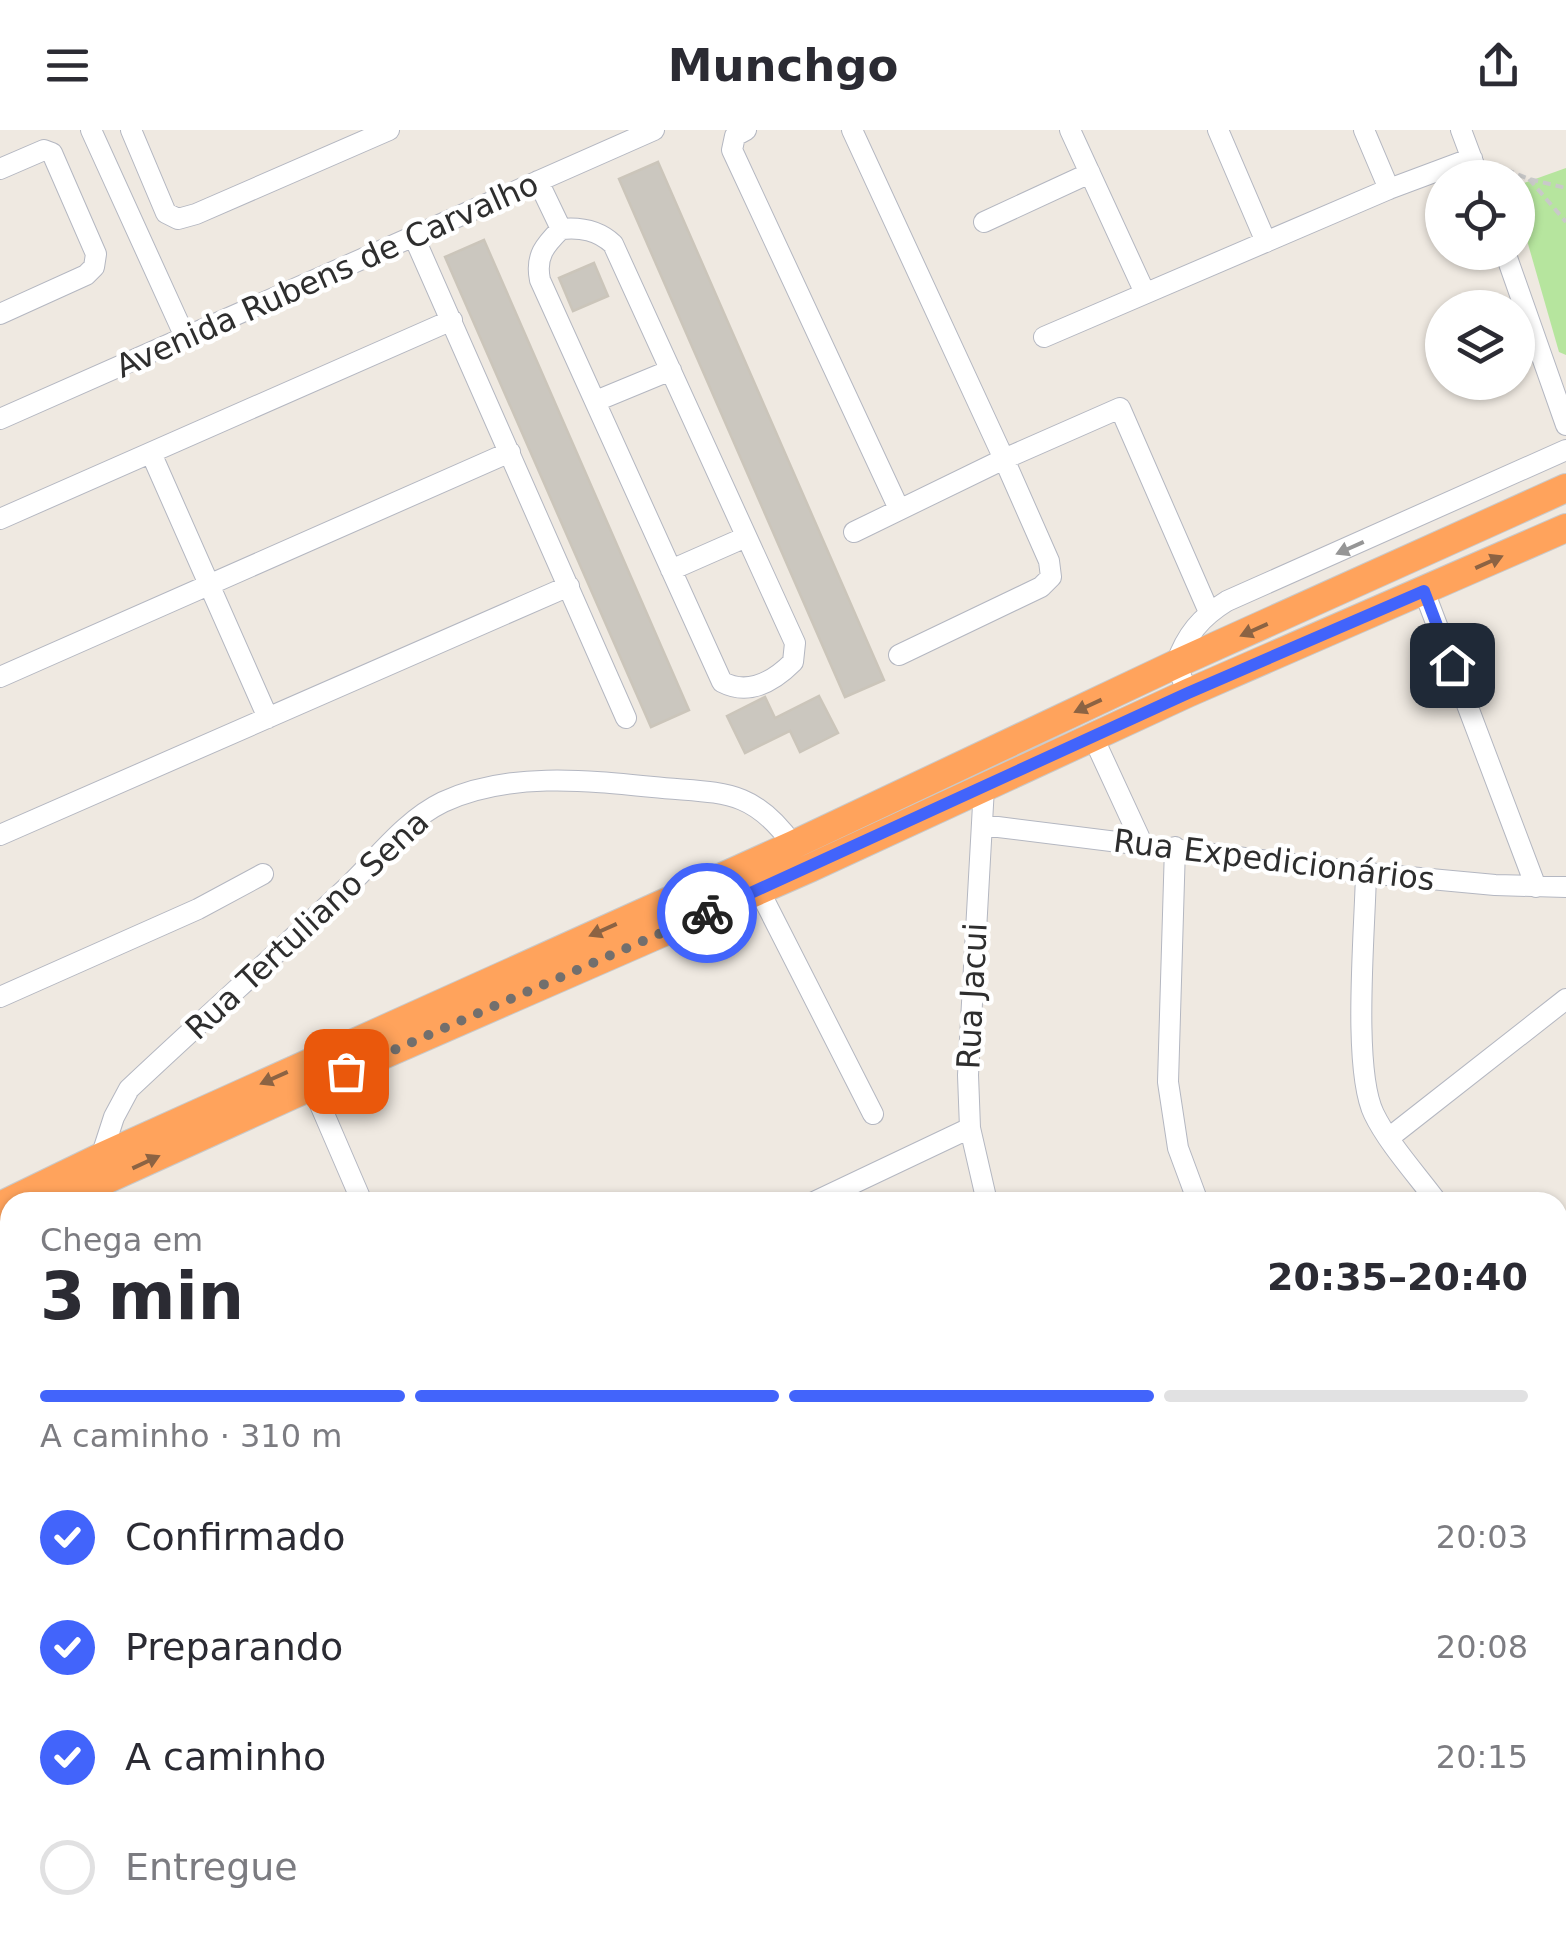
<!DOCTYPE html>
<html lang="pt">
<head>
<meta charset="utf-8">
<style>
  body { margin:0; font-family:"DejaVu Sans",sans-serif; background:#f2f2f3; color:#2b2b33; height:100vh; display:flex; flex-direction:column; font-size:38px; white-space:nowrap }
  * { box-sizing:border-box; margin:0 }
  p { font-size:32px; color:#7c7c81 }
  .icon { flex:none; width:55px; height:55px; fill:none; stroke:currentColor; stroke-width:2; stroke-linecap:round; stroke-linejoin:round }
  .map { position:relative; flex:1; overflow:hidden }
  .sheet { position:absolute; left:0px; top:1062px; width:1568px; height:752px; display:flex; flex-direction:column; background:#fff; border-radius:30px 30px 0 0; box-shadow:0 2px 8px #0004 }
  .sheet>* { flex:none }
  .buttons { position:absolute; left:1425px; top:30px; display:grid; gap:20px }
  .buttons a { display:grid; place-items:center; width:110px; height:110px; border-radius:50%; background:#fff; box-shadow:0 2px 8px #0004; font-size:50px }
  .pin { position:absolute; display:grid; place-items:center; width:85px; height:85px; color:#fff; margin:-42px; border-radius:20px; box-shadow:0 5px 15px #0006 }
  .courier { position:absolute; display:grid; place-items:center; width:100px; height:100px; margin:-50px; border:8px solid #4264fb; border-radius:50%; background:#fff; color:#222; box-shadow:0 2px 12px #0007 }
  .headline em { font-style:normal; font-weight:600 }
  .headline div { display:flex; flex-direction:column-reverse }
  .headline { display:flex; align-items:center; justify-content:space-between; height:170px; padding:0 40px }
  h1 { font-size:65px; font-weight:600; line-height:75px }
  .bar { display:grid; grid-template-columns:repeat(4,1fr); gap:15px 10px; align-content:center; height:120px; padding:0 40px }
  .bar i { height:12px; border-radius:8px; background:#e1e1e2 }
  .bar .selected { background:#4264fb }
  .bar p { grid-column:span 4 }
  ol { padding:0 40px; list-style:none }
  li { display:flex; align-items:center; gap:30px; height:110px }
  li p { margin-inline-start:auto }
  li .icon { padding:10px; border-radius:50%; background:#4264fb; color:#fff; stroke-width:4 }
  li:last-child { color:#7c7c81 }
  li i { width:55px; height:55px; border:5px solid #e1e1e2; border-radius:50% }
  header { display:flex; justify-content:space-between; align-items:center; height:130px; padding:0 40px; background:#fff; font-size:45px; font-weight:600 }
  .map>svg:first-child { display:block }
</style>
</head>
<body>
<header><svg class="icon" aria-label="menu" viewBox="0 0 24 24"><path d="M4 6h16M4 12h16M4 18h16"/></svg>Munchgo<svg class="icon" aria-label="share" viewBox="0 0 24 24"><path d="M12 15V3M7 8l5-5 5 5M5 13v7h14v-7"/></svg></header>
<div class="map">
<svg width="1566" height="1814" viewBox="0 0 1566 1814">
  <rect width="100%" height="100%" fill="#efe9e1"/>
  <path fill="#b6e59e" d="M1566,38V225L1559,222L1518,79V55Z"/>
  <path fill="#cbc7bf" stroke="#cbc5ba" stroke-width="2.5" d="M658,32L884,550L845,567L619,49Z
    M484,110L689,580L651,597L445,127Z
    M594,133L608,166L573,181L559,148Z
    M819,566L838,603L800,622L790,601L745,623L727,586L765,567L775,588Z"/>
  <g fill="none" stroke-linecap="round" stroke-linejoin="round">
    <defs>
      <path id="minor" d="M91,0L186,209
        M131,0L166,83L178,89L196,84L389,0
        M746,0L735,6L732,20L899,379
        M852,0L1004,329L1120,278L1209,482
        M1070,0L1145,163
        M1218,0L1266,112
        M1364,0L1389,59
        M1461,0L1479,48
        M0,39L44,20L52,23L96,124L94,137L86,145L0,184
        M538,51L561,99C545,115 535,126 540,150L722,552C749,566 774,551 793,532L795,513L613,114C598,100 581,97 561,99
        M984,92L1090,43
        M414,107L626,588
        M1505,122L1566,295
        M1044,207L1389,59L1472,28
        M596,271L671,240
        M0,289L654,0
        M151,323L268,588
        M0,389L452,190
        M854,402L1004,329L1049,431L1051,447L1041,457L899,525
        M671,440L746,407
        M1424,461L1536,757
        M0,547L510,322
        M1188,563L1176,534C1186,505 1201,487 1227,471L1566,320
        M1093,607L1142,713
        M984,657L968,945L970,998L987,1072
        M982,695L1366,743L1495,755L1566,757
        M0,705L569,456
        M1175,717L1168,952L1178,1018L1198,1072
        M1366,743C1365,799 1352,939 1374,984C1388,1013 1417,1045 1437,1072
        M759,760L873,984
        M0,867L198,779L263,744
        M312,956L362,1072
        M1390,1007L1566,869
        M101,1027L114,987L129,959C199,893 271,829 341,763C374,733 402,692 443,672C507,642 585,650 653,657C720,664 751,656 793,715
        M814,1072L970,998
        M1558,1129L1566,1123
        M1558,1375L1566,1369
        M0,1377L10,1375
        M0,1496L10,1510
        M1558,1531L1566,1535
        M1558,1642L1566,1634
        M1558,1698L1566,1710
        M228,1805L235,1814
        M412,1805L418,1814
        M568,1805L574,1814
        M769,1805L775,1814
        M939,1805L945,1814
        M340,1814L352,1805
        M984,1814L989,1805
        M1038,1814L1039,1805
        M1170,1814L1173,1805
        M1302,1814L1305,1805
        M1442,1814L1445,1805"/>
      <path id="highway" d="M57,1072L312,956L810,738L1188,563L1566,398
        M0,1076L101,1027L793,715L1176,534L1566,358
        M0,1098L10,1094"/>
    </defs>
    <use href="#minor" stroke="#b4b7c1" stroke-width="22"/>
    <use href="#highway" stroke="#c9c9c9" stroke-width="30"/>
    <path stroke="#c9c9c9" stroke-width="4" stroke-dasharray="8 5" stroke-linecap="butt" d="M1494,41L1502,38L1529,49L1566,58
      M1529,49L1566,92"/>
    <use href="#minor" stroke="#fff" stroke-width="20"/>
    <use href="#highway" stroke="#ffa35c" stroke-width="28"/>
  </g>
  <defs><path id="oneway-solid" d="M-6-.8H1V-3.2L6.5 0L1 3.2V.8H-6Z" transform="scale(2.5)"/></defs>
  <use fill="#969696" href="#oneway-solid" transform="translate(1350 418) rotate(156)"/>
  <g fill="#8c6343">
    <use href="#oneway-solid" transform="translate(1489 432) rotate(-24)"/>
    <use href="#oneway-solid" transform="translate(1254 500) rotate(156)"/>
    <use href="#oneway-solid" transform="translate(1088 576) rotate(155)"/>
    <use href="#oneway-solid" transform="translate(603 800) rotate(156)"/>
    <use href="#oneway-solid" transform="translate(274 948) rotate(156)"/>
    <use href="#oneway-solid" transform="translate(146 1032) rotate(-25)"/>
  </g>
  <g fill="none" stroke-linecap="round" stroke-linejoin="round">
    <path stroke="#726f6d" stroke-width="10" stroke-dasharray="0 18" d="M346,941L707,783"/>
    <path stroke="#4264fb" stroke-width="12" d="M707,783L1188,563L1424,461L1452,535"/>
  </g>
  <g text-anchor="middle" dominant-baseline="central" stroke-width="9" stroke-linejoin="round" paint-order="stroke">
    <g font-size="32" fill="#2e2e2e" stroke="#fff">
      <text transform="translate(327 145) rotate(-24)">Avenida Rubens de Carvalho</text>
      <text transform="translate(1274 730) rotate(7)">Rua Expedicionários</text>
      <text transform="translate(307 795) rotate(-43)">Rua Tertuliano Sena</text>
      <text transform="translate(972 866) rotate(-87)">Rua Jacui</text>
    </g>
  </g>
</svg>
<div class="buttons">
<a><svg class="icon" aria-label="locate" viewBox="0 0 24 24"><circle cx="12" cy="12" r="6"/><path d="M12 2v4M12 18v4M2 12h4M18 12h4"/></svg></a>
<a><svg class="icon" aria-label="layers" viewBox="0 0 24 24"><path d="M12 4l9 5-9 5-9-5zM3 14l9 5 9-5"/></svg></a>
</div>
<div class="pin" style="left:346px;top:941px;background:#ea580c"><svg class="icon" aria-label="bag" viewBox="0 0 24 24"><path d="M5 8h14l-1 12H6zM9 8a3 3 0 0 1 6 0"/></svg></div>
<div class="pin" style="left:1452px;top:535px;background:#1f2937"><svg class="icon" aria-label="home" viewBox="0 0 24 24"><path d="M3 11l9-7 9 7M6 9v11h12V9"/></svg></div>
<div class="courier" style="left:707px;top:783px"><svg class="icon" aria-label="bike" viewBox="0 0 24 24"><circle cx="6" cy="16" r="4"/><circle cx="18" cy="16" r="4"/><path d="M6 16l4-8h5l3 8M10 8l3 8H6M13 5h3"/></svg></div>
<section class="sheet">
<div class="headline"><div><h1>3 min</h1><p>Chega em</p></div><em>20:35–20:40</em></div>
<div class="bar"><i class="selected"></i><i class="selected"></i><i class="selected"></i><i></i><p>A caminho · 310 m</p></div>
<ol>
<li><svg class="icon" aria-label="check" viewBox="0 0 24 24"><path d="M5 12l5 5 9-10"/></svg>Confirmado<p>20:03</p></li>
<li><svg class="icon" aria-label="check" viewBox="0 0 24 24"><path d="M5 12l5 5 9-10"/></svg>Preparando<p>20:08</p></li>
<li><svg class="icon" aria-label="check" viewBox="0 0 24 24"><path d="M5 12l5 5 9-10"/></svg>A caminho<p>20:15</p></li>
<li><i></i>Entregue</li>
</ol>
</section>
</div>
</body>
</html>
